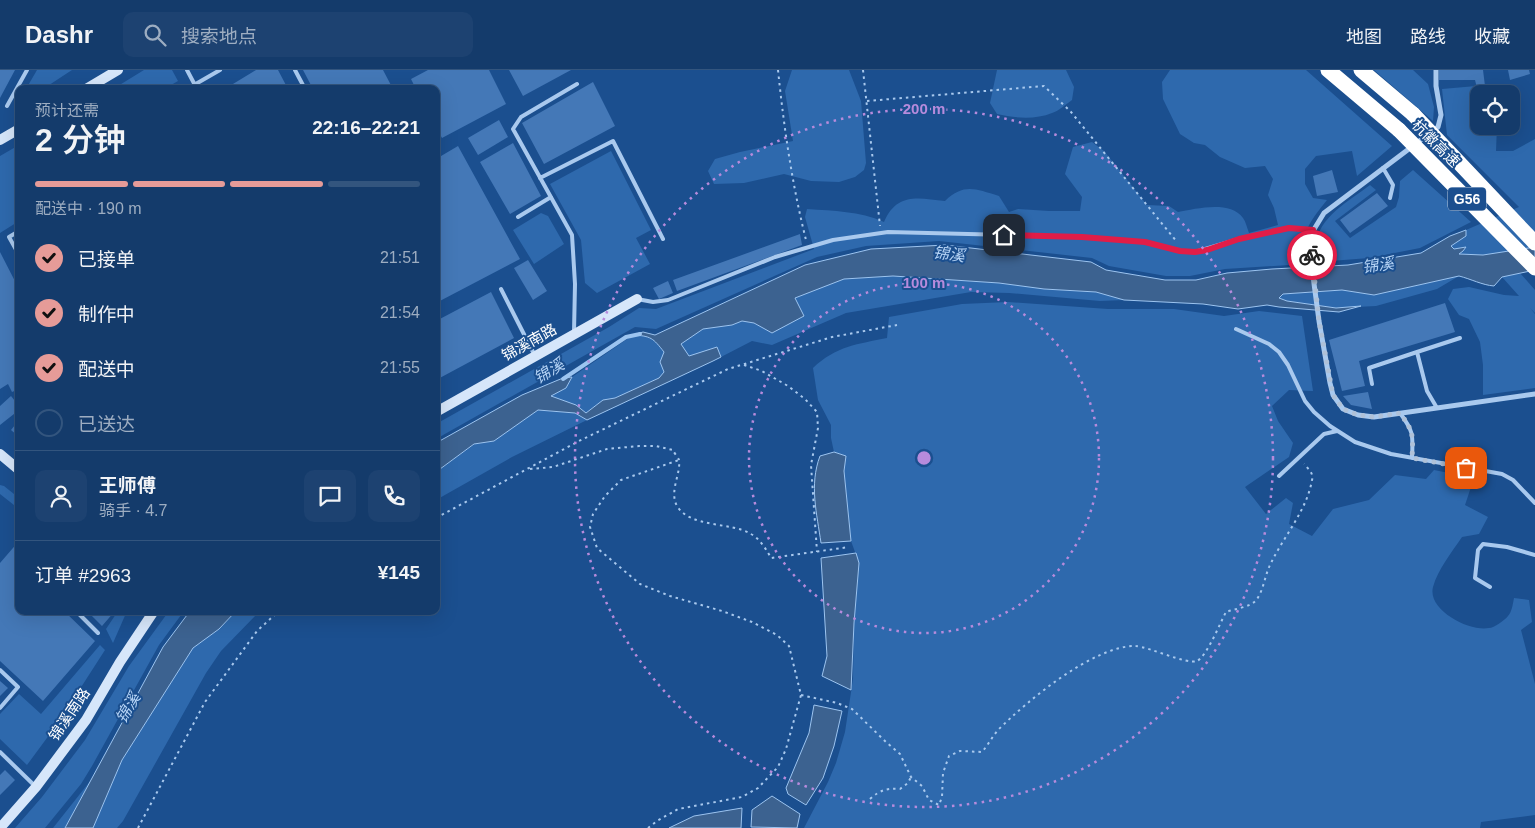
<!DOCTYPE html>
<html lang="zh">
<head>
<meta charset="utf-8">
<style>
  body { margin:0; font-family:Arial,"Noto Sans SC",sans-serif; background:#1d4271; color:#f1f3f6; height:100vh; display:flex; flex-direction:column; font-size:19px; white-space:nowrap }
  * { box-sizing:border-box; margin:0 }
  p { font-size:16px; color:#9dadc1 }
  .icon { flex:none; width:28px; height:28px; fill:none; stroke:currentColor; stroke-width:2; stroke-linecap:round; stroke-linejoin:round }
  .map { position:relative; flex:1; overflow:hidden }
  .drawer { position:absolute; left:15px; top:15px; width:425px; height:530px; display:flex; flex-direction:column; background:#143b6b; border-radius:10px; box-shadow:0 5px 20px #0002,0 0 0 1px #33557e }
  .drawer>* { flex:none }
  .fabs { position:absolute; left:1470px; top:15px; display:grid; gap:10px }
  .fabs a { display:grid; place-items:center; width:50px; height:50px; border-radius:10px; background:#143b6b; box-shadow:0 5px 20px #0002,0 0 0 1px #33557e; font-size:25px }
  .pin { position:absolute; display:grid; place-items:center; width:42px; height:42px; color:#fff; margin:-21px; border-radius:10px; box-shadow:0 2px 8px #0006 }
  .courier { position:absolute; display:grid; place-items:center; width:50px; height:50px; margin:-25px; border:4px solid #e11d48; border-radius:50%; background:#fff; color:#222; box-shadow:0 1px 6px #0007 }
  .summary em { font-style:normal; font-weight:600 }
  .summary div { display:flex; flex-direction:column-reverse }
  .summary { display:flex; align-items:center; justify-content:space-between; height:85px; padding:0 20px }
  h1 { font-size:32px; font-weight:600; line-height:38px }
  .bar { display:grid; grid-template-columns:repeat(4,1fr); gap:8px 5px; align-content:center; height:60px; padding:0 20px }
  .bar i { height:6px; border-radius:4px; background:#33557e }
  .bar .on { background:#e69b98 }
  .bar p { grid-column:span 4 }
  .line { display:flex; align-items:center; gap:12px; padding:0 20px; border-top:1px solid #33557e }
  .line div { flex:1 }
  .round { display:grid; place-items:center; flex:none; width:52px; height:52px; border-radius:10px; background:#1d4271 }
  ol { padding:0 20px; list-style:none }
  li { display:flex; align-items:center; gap:15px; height:55px }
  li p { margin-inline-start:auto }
  li .icon { padding:5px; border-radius:50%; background:#e69b98; color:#111; stroke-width:4 }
  li:last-child { color:#9dadc1 }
  li i { width:28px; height:28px; border:2px solid #33557e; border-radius:50% }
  header { display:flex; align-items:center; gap:30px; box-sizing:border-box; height:70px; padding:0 25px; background:#143b6b; border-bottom:1px solid #33557e }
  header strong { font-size:24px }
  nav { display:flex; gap:28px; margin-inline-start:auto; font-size:18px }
  .search { width:350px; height:45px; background:#1d4271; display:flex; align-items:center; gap:12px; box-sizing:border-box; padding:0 18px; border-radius:10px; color:#9dadc1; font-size:19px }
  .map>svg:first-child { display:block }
</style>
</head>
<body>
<header>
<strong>Dashr</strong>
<div class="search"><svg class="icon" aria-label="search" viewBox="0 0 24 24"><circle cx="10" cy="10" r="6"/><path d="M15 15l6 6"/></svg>搜索地点</div>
<nav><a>地图</a><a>路线</a><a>收藏</a></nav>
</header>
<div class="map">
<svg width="1535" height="758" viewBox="0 0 1535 758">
  <rect width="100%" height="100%" fill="#1b4f8f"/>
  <path fill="#2e69ad" d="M37,0H72L43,19H26Z
    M144,0H172L178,11L164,19H113Z
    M792,0H849L861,31L866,93L864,100L855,107L839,112L811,111L784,104L744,113L714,114L708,101L715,89L740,82L793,71L785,21Z
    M997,0H1066L1074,17L1072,30C1066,34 1059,41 1052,43C1035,50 1014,48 997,44L990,33Z
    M1170,0H1306L1392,76L1357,106L1352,81L1316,86L1305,99V114L1313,128L1327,130C1309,153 1300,163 1304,194L1225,199L1190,206H1166L1109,196L1092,188L939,171L866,176L817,187L656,259L635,257L436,369V354L609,257L639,238L656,239L814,179L805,147L807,139C834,141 859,141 884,152C897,122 918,128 945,131C964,113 975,119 999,126L1009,142L1018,139L1049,141H1080L1082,127L1065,104L1073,77L1092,72L1104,81L1147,135L1169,136L1178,142C1196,139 1230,130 1243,148C1246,152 1247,158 1249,163L1278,155L1274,138L1268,125L1273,109L1265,96L1245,98L1220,87L1205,75L1194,73L1180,64L1163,29L1162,12Z
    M1374,0H1413L1428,14L1434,37L1433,51Z
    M1499,14L1498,24H1479V56H1497L1496,81H1513L1535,69V177L1483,185L1457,184L1451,176L1466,166V160L1519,137L1447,65L1442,19Z
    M19,75V151L0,163V86Z
    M611,81L651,160L636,168L650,194L597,223L585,213L581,170L550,114Z
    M1413,100L1471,152L1420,178L1369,188L1318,192C1318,187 1316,181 1316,176C1317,147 1351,130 1370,115L1376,120L1335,151L1350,168L1396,137L1399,127L1400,111Z
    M541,143L548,146L564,174L534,194L513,160Z
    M1520,203L1535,220V243L1530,238L1535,244V318L1483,325V295L1480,272L1469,249L1459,245L1448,229L1453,219L1469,217L1504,225L1519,226L1502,207Z
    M893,206L999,213L1044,219L1096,222L1124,230L1100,231L1009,223L971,222L846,243L772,275L752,271L721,287L717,277L689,287L681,274L703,259L732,255L742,251L754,253L772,263L794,228L844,209Z
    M1459,206L1437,219L1376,236L1336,238L1287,231L1279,228L1283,224L1342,220L1374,225Z
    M1008,232L1108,239H1174L1224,246L1259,241L1302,246L1313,321L1289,320L1272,336L1278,351L1293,373L1289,387L1245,417L1266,444L1286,428L1293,433L1289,454L1312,466L1333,439L1369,430L1395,405L1426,409L1434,400L1474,408L1465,435L1488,447L1479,464L1462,467C1452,482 1438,499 1433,517C1427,540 1470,562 1489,558C1494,558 1505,550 1508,546C1512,542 1513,533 1514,528L1529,530L1532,552L1521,560L1535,614V745L1481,752L1480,758H804L828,712L836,693L845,662L853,609L854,553L859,493L851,471L844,401L846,386L834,382L831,368V355L818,330L813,298C836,276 858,274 887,268L889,247L962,234Z
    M633,265C645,266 659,268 664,281C666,287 664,297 665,302L659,308L615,328L603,330L586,343L576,335L550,326L566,318L572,307Z
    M538,340L575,343L587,350L512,387L436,430V402L475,374L494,371Z
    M0,415L4,416L19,428V439L0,424Z
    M118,541H127L113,573L106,559Z
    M169,541H184L159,575L92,696L81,714L45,758H15L42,727L85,670L129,596Z
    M236,541H260L221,581L206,603L123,751L117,758H93L122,690L193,578L219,559Z
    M100,575L105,580L58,653L27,695L0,669V644L19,624L41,644Z
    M91,710L65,758H53Z"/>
  <path fill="#3c6290" stroke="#9cc4f0" d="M1466,160V166L1451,176L1454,179L1466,177L1463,181L1459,184L1483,185L1535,177V200L1502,207L1494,216C1482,215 1471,209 1459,206L1374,225L1342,220L1283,224L1279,228L1287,231L1336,238L1361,236L1339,242L1279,237L1267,235L1238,239L1203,234L1124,230L1096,222L1044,219L999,213L893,206L844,209L795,228L804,246L772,263L754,253L742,251L732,255L703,259L681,274L689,286L717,277L721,287L713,291L587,350L575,343L538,340L494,371L474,374L436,402V373L522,325L563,308L572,307L566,318L551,326L576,335L586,343L603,330L615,328L659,308L664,302L660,292L664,282C653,268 651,266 633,265L643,262L655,265L805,195L871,179L945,175L1091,192L1106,200L1165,210H1196L1227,203L1272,199L1348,195L1421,183L1450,166Z
    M834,382L846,386L844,401L851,471L821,473C817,444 809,415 820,386Z
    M856,483L859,493L854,553L851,620L822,606L827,586L821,488Z
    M190,541H236L219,559L193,578L122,690L93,758H65L163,577Z
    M814,635L842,641L834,676L823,708L806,735L788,724L786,718L809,663Z
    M772,726L800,744L797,758L751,757L752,740Z
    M742,738L741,758H669L694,746Z"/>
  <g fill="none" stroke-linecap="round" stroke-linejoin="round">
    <path stroke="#9cc4f0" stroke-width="4" d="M563,309L626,267L640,264"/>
  </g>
  <path fill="#4478b7" d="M0,0H15L0,28Z
    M256,0H278L288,19H229L228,17Z
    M303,0H383L393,19H313Z
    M428,0H489L506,34L442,68L436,57V19H416L411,9Z
    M509,0H571L523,26Z
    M1439,0H1483L1485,16L1477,18L1475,10H1439Z
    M1508,0H1529L1530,4L1510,10Z
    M593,12L615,56L544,94L522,53Z
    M499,50L508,67L478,85L468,68Z
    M513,73L541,126L510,144L480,92Z
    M458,76L520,189L436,233V89Z
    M1332,100L1338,122L1317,126L1313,106Z
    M1377,123L1388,136L1350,163L1340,150Z
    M800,164L802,175L677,221L673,210Z
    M0,182L19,219V319L12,322L8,314L0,319Z
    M528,190L547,221L533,230L514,198Z
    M668,211L673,223L659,229L653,218Z
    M491,222L514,268L436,310V251Z
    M1445,233L1455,262L1359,291L1365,316L1342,321L1329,270Z
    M1368,322L1372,339L1351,335L1343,326Z
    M11,326L19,336V340L0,355V336Z
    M19,350V367L11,360Z
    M19,471V541H64L95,571L43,631L0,591V493Z
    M87,541H115L102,556Z
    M0,611L8,618L0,626Z
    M5,700L15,710L0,725V705Z"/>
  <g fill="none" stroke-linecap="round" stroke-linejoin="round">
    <path stroke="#a9c9ee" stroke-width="2" stroke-dasharray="2.5 4" stroke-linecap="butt" d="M778,0C784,58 792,114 806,170
      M863,0L880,156
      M867,31L1044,16L1071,42L1177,172
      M744,295L762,301L788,316L805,329L817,342L818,358L811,395L817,482
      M530,399L553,397L607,379L639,376H656L673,380C674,383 678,387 679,390C681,404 669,421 677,436C690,458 732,452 751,464C760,469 766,479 771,488L849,477
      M436,448L579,371L728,299L832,267L897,255
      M801,625L837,633L852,639L886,672L900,684L911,707L922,716L929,730L939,735L942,727L943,703L949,686L960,681L982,682C988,675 992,667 998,660C1027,631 1093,576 1135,576C1150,577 1187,595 1197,591C1207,586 1220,553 1226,542C1234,539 1252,537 1257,529C1264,519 1265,504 1271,493C1284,466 1307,440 1312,410C1314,403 1308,399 1304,394
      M870,729C880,720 887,718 900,719L908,713L911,707
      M138,758L205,632L257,561L279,541
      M648,758L657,751L678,739L742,727L758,718L778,697L786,679L801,625L789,576L777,565L752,552L722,541L670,526L640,514L597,478L590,457L593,444L605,426L621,410L679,390"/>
    <path stroke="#a9c9ee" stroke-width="4" d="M187,0L197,19
      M295,0L305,19
      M187,19L220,0
      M7,36L27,0
      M1383,98L1393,115L1390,128
      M540,108L613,71L663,169
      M518,147L551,127
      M19,161L9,167L19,185
      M501,219L534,284
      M637,229L653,232L668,230L775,187L833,170L888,162L1082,167L1145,172L1181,181L1195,182L1239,169L1289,158L1313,161
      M1236,259L1269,274L1279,282L1288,295L1305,331L1314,342L1330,356L1355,372L1391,384L1502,404L1513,410L1535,433
      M574,262L575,214L572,165L513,59L521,47L577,14
      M1372,314L1369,298L1417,282
      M1437,338L1427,321L1417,282L1460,268
      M1400,343C1414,362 1413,365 1412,388
      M1279,406L1324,364L1337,361
      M1490,517L1475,508L1478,480L1483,474L1507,477L1535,485
      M76,541L98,563
      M0,600L18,617L0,638
      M0,682L36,717"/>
    <path stroke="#a9c9ee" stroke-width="5" d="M1436,0V16L1441,45L1438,57L1324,143L1313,161L1311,191L1319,251L1330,313L1333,325L1343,339L1358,345L1374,347L1535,324"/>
    <path stroke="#d6e6fa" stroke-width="10" d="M86,19L118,0
      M0,70L19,59
      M436,342L637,229
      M0,384L19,400
      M0,758L36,717L86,650L120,592L154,541"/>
    <path stroke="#fff" stroke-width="15" d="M1328,0L1399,60
      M1361,0L1413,44"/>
    <path stroke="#fff" stroke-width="15" d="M1413,44L1535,173
      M1399,60L1535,198"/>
  </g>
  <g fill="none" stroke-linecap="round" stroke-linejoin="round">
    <path stroke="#afc1d8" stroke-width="5" stroke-dasharray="0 9" d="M1312,185L1319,251L1333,325L1343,339L1358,345L1374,347L1400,343C1414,362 1413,365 1412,388L1466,398"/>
    <path stroke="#e11d48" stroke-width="6" d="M1004,165L1082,167L1145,172L1180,181L1195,182L1207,180L1239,169L1289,158L1313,160L1312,185"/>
  </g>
  <g fill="none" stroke="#b68bdc" stroke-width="2.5" stroke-dasharray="2.5 5">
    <circle cx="924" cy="388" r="175"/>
    <circle cx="924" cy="388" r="349"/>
  </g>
  <g text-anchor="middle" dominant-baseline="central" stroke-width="4" stroke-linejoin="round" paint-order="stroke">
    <rect fill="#1b4f8f" stroke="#bbcadd" stroke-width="1" x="1448" y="117.5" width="38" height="23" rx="4"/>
    <g font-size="14" font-weight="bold" fill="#fff">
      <text x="1467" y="129">G56</text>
    </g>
    <g font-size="15" fill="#fff" stroke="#1b4f8f">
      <text transform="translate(1436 73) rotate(45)">杭徽高速</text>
      <text transform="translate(529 272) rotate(-29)">锦溪南路</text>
      <text transform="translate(69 644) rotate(-56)">锦溪南路</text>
    </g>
    <g font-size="16" font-style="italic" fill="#b5d3f5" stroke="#1b4f8f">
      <text transform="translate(949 184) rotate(7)">锦溪</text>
      <text transform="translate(1378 195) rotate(-8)">锦溪</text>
      <text transform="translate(549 301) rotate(-32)">锦溪</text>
      <text transform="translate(128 638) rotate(-60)">锦溪</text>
    </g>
  </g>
  <circle cx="924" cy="388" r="8" fill="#b68bdc" stroke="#1b4f8f" stroke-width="2.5"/>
  <g font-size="15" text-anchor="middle" font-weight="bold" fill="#b68bdc" stroke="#1b4f8f" stroke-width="4" stroke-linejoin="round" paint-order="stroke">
    <text x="924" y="44">200 m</text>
    <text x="924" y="218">100 m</text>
  </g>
</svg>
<div class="fabs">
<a><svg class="icon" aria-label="locate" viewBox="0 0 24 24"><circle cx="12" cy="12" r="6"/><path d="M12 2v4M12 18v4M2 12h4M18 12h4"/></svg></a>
</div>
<div class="pin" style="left:1466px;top:398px;background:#ea580c"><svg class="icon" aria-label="bag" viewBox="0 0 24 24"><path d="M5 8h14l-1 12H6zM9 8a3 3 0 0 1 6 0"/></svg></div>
<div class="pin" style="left:1004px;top:165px;background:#1f2937"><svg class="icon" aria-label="home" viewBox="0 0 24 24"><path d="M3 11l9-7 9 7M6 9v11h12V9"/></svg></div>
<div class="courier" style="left:1312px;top:185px"><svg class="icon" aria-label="bike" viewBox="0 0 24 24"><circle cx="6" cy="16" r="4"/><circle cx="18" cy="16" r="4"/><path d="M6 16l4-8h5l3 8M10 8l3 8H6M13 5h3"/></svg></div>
<section class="drawer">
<div class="summary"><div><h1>2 分钟</h1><p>预计还需</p></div><em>22:16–22:21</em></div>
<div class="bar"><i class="on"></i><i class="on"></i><i class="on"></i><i></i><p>配送中 · 190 m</p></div>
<ol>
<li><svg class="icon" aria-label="check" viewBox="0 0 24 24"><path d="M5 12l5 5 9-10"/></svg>已接单<p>21:51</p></li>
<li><svg class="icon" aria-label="check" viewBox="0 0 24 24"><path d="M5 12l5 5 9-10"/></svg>制作中<p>21:54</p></li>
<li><svg class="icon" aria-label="check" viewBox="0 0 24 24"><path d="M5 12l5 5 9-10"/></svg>配送中<p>21:55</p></li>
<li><i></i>已送达</li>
</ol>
<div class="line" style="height:90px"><a class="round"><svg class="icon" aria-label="person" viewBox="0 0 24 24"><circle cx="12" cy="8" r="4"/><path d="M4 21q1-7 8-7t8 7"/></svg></a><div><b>王师傅</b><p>骑手 · 4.7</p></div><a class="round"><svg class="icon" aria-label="chat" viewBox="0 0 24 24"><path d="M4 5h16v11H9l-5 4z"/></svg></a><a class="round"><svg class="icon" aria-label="phone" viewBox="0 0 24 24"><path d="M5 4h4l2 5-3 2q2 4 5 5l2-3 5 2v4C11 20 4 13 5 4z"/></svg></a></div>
<div class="line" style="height:65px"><div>订单 #2963</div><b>¥145</b></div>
</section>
</div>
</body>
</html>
